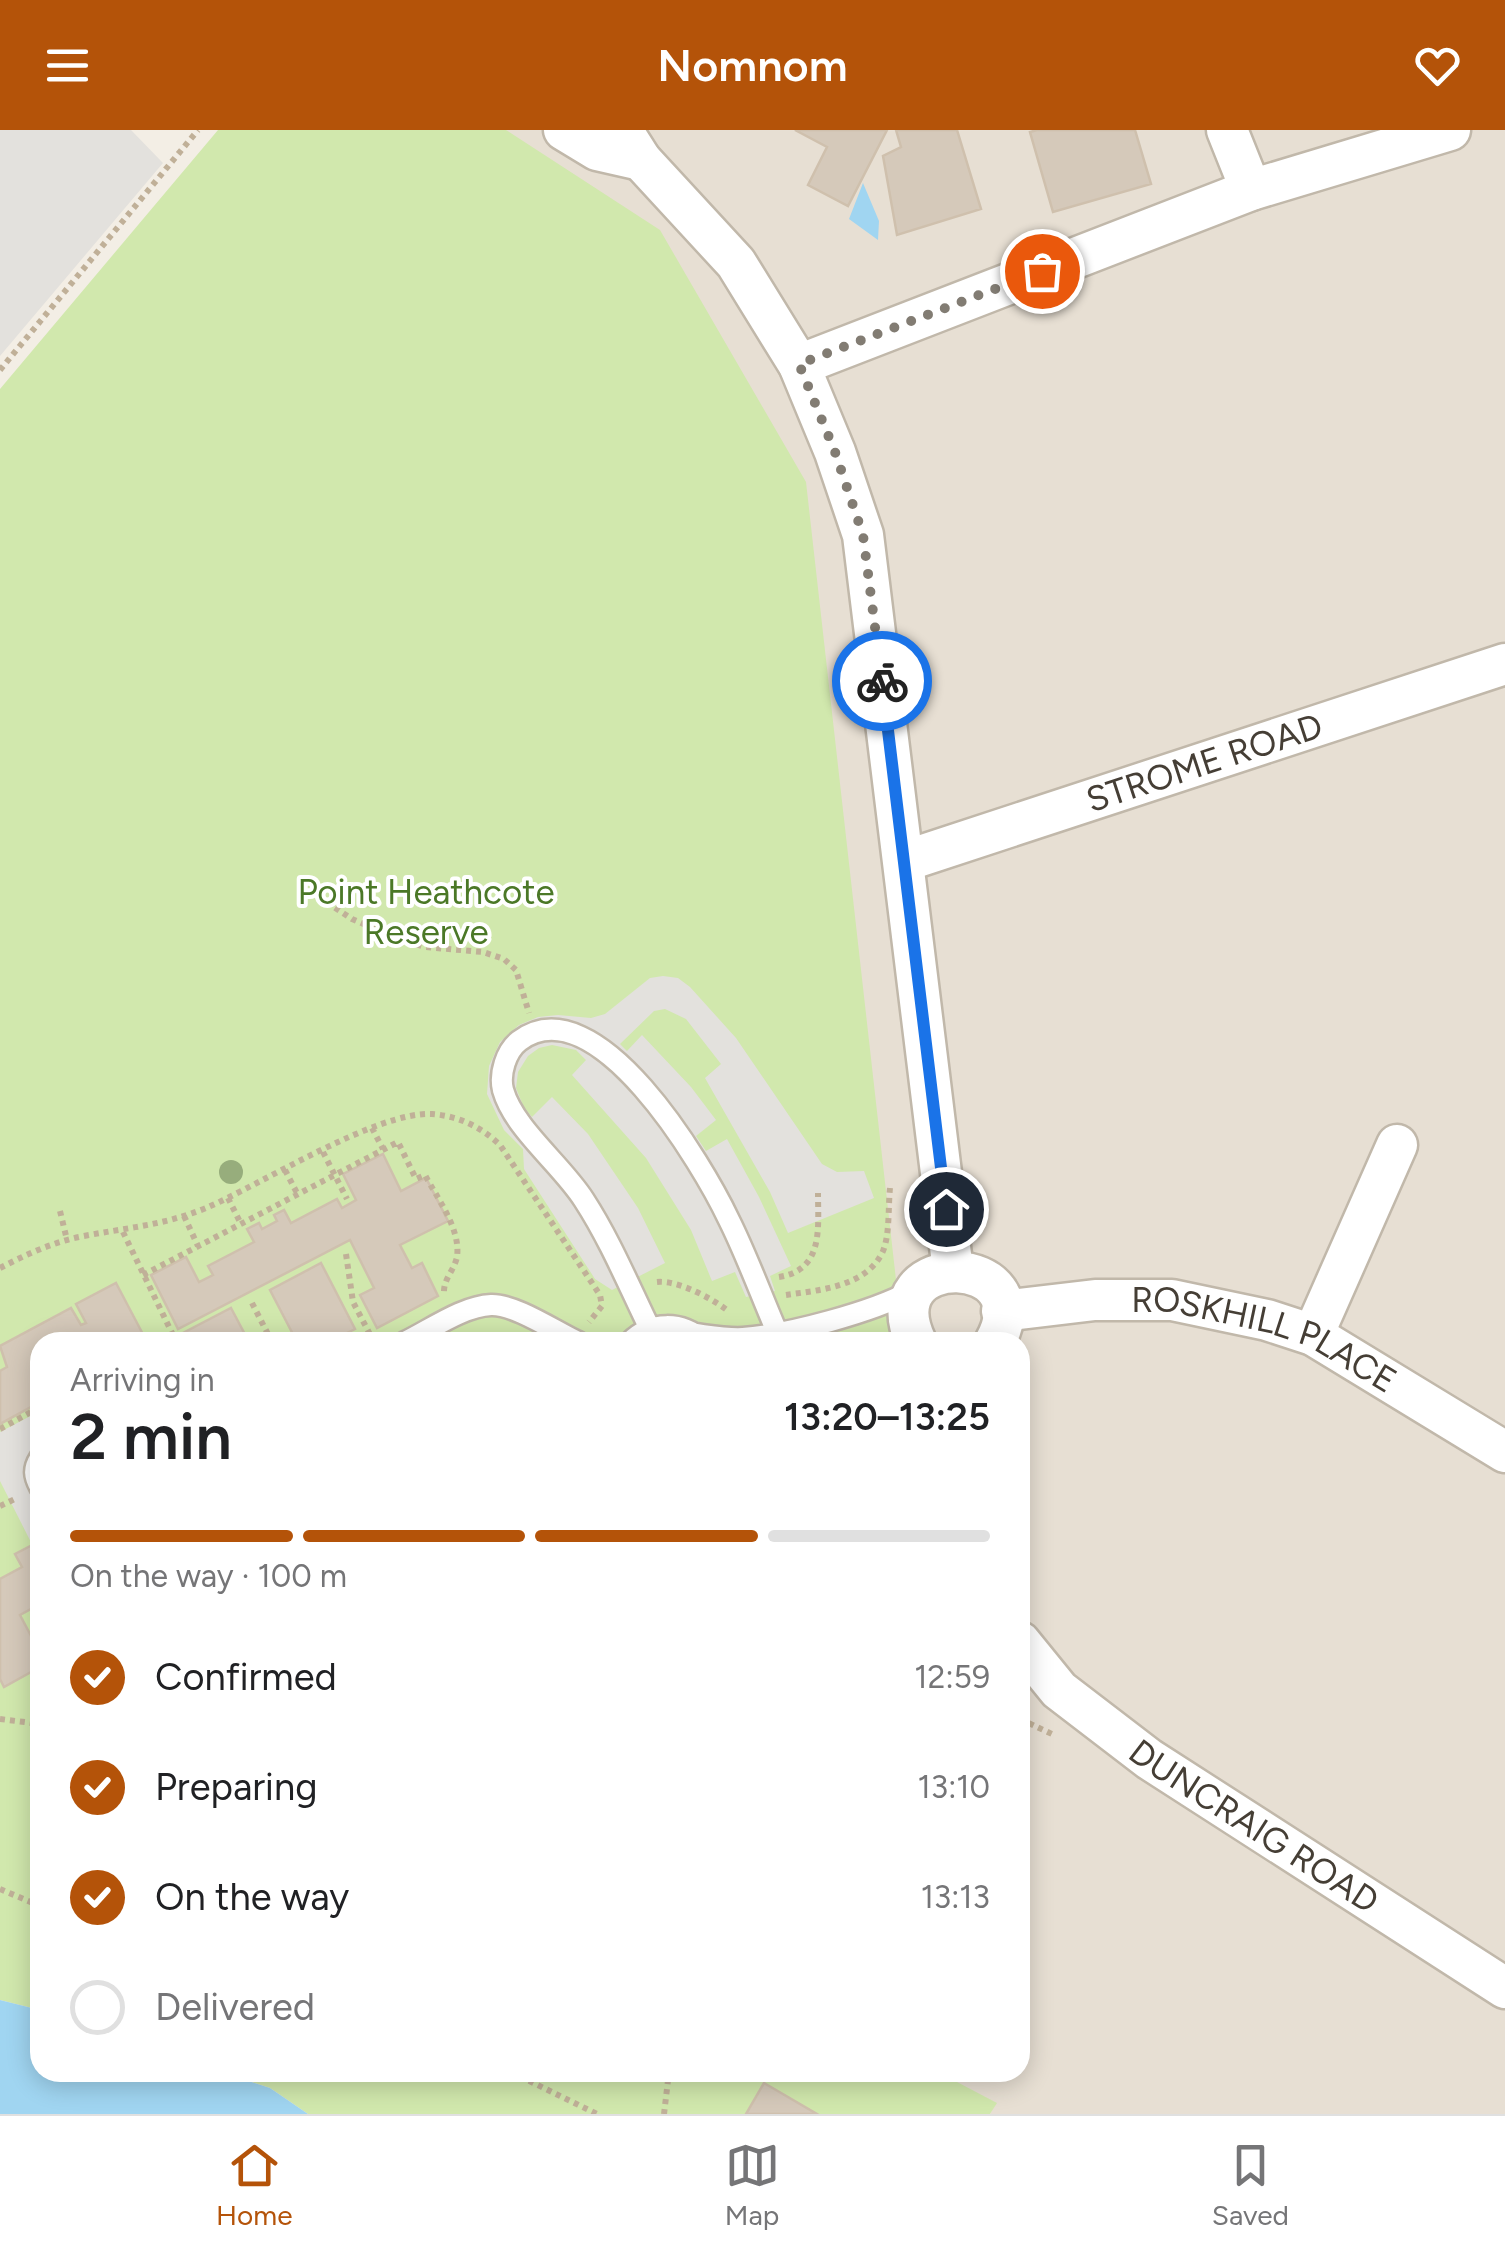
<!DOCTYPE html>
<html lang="en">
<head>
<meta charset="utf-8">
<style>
  body { margin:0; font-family:Figtree,sans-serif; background:#f6f6f6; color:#202124; height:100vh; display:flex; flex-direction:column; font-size:38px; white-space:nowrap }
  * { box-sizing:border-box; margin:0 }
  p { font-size:32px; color:#757577 }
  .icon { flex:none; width:55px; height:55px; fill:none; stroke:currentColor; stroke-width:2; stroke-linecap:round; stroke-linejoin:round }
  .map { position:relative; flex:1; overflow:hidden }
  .details { position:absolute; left:30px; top:1202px; width:1000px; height:750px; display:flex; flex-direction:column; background:#fff; border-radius:30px; box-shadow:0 5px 25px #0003 }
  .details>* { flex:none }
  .pin { position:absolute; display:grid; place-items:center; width:85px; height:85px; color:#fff; margin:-42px; border:5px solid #fff; border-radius:50%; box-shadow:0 2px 10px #0007 }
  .courier { position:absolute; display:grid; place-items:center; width:100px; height:100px; margin:-50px; border:8px solid #1a73e8; border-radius:50%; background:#fff; color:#222; box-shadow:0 2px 12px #0007 }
  .head em { font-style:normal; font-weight:600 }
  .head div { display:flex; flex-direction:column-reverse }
  .head { display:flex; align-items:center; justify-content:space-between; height:170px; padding:0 40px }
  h1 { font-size:65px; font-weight:600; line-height:75px }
  .bar { display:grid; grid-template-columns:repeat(4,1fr); gap:15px 10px; align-content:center; height:120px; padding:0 40px }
  .bar i { height:12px; border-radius:8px; background:#e0e0e0 }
  .bar .active { background:#b45309 }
  .bar p { grid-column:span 4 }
  ol { padding:0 40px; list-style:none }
  li { display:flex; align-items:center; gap:30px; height:110px }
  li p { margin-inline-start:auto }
  li .icon { padding:10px; border-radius:50%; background:#b45309; color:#fff; stroke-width:4 }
  li:last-child { color:#757577 }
  li i { width:55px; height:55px; border:5px solid #e0e0e0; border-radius:50% }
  header { display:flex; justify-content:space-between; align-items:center; height:130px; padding:0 40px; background:#b45309; color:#fff; font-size:45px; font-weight:600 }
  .dock { display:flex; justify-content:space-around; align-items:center; height:140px; border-top:2px solid #e0e0e0; background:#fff; font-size:28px; color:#757577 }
  .dock a { display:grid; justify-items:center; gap:5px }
  .dock .active { color:#b45309 }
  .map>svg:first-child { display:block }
</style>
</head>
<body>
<header><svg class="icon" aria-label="menu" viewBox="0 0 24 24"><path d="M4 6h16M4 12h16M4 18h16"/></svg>Nomnom<svg class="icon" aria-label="heart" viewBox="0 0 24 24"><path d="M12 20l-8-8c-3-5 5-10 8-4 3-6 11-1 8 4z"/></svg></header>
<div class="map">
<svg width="1505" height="1984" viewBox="0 0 1505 1984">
  <rect width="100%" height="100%" fill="#f3eee5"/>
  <path fill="#e7dfd3" d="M506,0H1505V1984H990L996,1973L938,1943L1020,1942V1212H903Z"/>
  <path fill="#d1e8ad" d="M218,0H506L660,100L806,352L903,1212H40V1880L0,1870V259Z
    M938,1942L997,1973L990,1984H308L270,1958L224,1943Z"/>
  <path fill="#e3e1dd" d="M0,0H131L163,33L0,226Z
    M663,846L678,848L690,857L736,908L822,1034L837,1042L864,1041L874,1068L788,1103L770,1062L705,948L721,934L686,889L665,879L654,881L620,914L627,921L642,905L691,957L716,990L696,1006L706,1021L727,1009L759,1067L791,1136L770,1146L775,1161L746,1167L735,1142L712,1151L691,1100L646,1028L572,945L586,930L576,920L552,915L539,918L528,926L518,942L516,958L524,978L532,987L552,967L588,1004L638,1078L665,1133L612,1160L595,1149L524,1039L523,1019L504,1000L487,964L489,936L500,912L519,895L538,887L558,885L591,888L605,884L650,848Z
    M40,1281V1430L0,1351V1302Z"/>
  <path fill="#a0d5f1" d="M863,53L879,91L878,110L849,89Z
    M0,1870L40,1880V1942L224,1943L270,1958L308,1984H0Z"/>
  <path fill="#d5c9ba" stroke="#cfc0ad" stroke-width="2.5" d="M795,0H887L848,76L808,55L827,17Z
    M896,0H957L981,79L897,105L883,26L901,17Z
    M1037,0H1135L1151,54L1053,82L1030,2Z
    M383,1024L401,1061L426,1048L448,1091L400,1115L412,1138L422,1133L438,1166L377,1198L360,1165L374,1158L350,1110L178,1199L151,1145L186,1127L199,1152L213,1145L208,1136L254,1112L247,1099L259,1093L262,1099L277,1091L274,1085L284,1080L291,1093L337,1069L342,1078L356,1070L343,1044Z
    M321,1133L355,1199L329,1212H297L270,1160Z
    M116,1153L147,1212H40V1272L0,1294V1241L7,1237L0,1216L71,1178L81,1195L86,1193L76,1174Z
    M231,1178L249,1212H185L181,1204Z
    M40,1411V1474L20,1485L40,1523V1537L4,1557L0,1549V1449L22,1437L15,1424Z
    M764,1953L817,1984H746Z"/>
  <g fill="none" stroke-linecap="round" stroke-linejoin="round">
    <defs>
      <path id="lane" d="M650,1199C629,1156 610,1110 584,1070C562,1035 514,999 503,960C499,944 506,921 519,911C596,853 703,1035 729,1090C747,1126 761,1165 777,1202
        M696,1204C711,1206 728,1209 743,1208C787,1205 873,1182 911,1161
        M405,1212C430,1200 463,1176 491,1175C515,1174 556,1202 578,1212
        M630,1212C651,1191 682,1191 703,1211
        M40,1328C33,1339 34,1346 40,1357"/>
      <g id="street">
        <path d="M564,0L597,20L641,30"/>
        <path d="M622,0L641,30L736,133L799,235L835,322L863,405L953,1141"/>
        <path d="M1227,0L1251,60"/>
        <path d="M799,235L1251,60L1450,0"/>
        <path id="s1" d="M905,731L1505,534"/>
        <path id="s2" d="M1002,1181L1095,1170H1172L1267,1190L1313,1205L1505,1322"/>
        <path d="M1313,1205L1397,1015"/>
        <path d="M916,1212C871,1116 1044,1122 995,1212"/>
        <path id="s3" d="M1020,1512L1059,1560L1149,1629L1505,1858"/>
      </g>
    </defs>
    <use href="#lane" stroke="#c1b8aa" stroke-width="25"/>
    <use href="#street" stroke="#c1b8aa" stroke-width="45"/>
    <path stroke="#c0b098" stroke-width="6" stroke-dasharray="5 5" stroke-linecap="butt" d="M0,240L198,0
      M310,761L352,789L399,809L425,817L483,822L504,829L516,840L529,883
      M372,998L383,1019
      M323,1022L347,1069
      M285,1040L298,1065
      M228,1068L241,1094
      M60,1081L67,1110
      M184,1086L198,1116
      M123,1102L173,1205L160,1212
      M346,1124L353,1172L374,1212
      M0,1138C25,1125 51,1113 79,1107C123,1098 162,1096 206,1078C262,1054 377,981 432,984C459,986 481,997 500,1015L600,1165L602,1176L589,1192
      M143,1145L398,1012L416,1049L425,1045C437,1068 461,1099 457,1127C454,1141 443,1149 444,1164
      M779,1147C824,1140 818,1098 818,1063
      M657,1152C678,1150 711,1168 727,1180
      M786,1165C819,1160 867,1157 883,1121C890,1104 888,1077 890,1058
      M252,1173L272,1212
      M358,1212L371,1205
      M0,1299L40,1277
      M0,1376L17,1368
      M0,1589L40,1594
      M1020,1589L1054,1605
      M0,1759L40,1776
      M511,1942L597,1984
      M664,1984L669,1942"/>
    <use href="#lane" stroke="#fff" stroke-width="20"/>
    <use href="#street" stroke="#fff" stroke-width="40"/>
  </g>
  <circle fill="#97ad7c" cx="231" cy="1042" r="12"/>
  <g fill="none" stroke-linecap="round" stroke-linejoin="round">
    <path stroke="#827c73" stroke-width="10" stroke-dasharray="0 18" d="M882,551L863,405L835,322L799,234L1042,141"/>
    <path stroke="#1a73e8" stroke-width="12" d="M882,551L946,1079"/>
  </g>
  <g text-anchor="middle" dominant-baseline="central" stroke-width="8" stroke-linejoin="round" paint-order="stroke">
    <g font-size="35" fill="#453e35" stroke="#fff">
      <text stroke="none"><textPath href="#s1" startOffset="315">STROME ROAD</textPath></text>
      <text stroke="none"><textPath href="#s2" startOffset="270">ROSKHILL PLACE</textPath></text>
      <text stroke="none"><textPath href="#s3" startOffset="300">DUNCRAIG ROAD</textPath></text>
    </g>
    <g font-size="35" fill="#4b7827" stroke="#fff">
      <text x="426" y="762">Point Heathcote<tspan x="426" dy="40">Reserve</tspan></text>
    </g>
  </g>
</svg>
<div class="pin" style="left:1042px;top:141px;background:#ea580c"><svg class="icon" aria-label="bag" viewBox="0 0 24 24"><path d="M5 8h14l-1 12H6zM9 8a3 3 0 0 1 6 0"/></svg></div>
<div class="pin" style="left:946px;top:1079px;background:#1f2937"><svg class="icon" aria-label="home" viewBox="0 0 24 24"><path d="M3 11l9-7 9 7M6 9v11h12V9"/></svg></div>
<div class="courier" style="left:882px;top:551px"><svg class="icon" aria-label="bike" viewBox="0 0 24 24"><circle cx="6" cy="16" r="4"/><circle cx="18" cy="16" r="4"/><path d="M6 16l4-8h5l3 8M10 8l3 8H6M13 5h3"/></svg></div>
<section class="details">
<div class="head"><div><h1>2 min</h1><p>Arriving in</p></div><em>13:20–13:25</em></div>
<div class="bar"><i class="active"></i><i class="active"></i><i class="active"></i><i></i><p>On the way · 100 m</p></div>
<ol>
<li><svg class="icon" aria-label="check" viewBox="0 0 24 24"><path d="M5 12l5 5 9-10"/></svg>Confirmed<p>12:59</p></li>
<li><svg class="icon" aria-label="check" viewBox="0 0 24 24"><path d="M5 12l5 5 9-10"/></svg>Preparing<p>13:10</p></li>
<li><svg class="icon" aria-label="check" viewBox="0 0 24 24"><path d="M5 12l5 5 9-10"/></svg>On the way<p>13:13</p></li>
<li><i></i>Delivered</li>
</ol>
</section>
</div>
<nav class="dock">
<a class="active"><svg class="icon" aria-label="home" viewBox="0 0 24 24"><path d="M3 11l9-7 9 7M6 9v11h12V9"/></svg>Home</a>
<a><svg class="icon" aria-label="map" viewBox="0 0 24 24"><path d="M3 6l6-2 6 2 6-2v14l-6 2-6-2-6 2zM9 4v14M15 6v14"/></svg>Map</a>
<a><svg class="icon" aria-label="saved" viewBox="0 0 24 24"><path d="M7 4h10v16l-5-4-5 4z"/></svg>Saved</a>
</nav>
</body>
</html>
